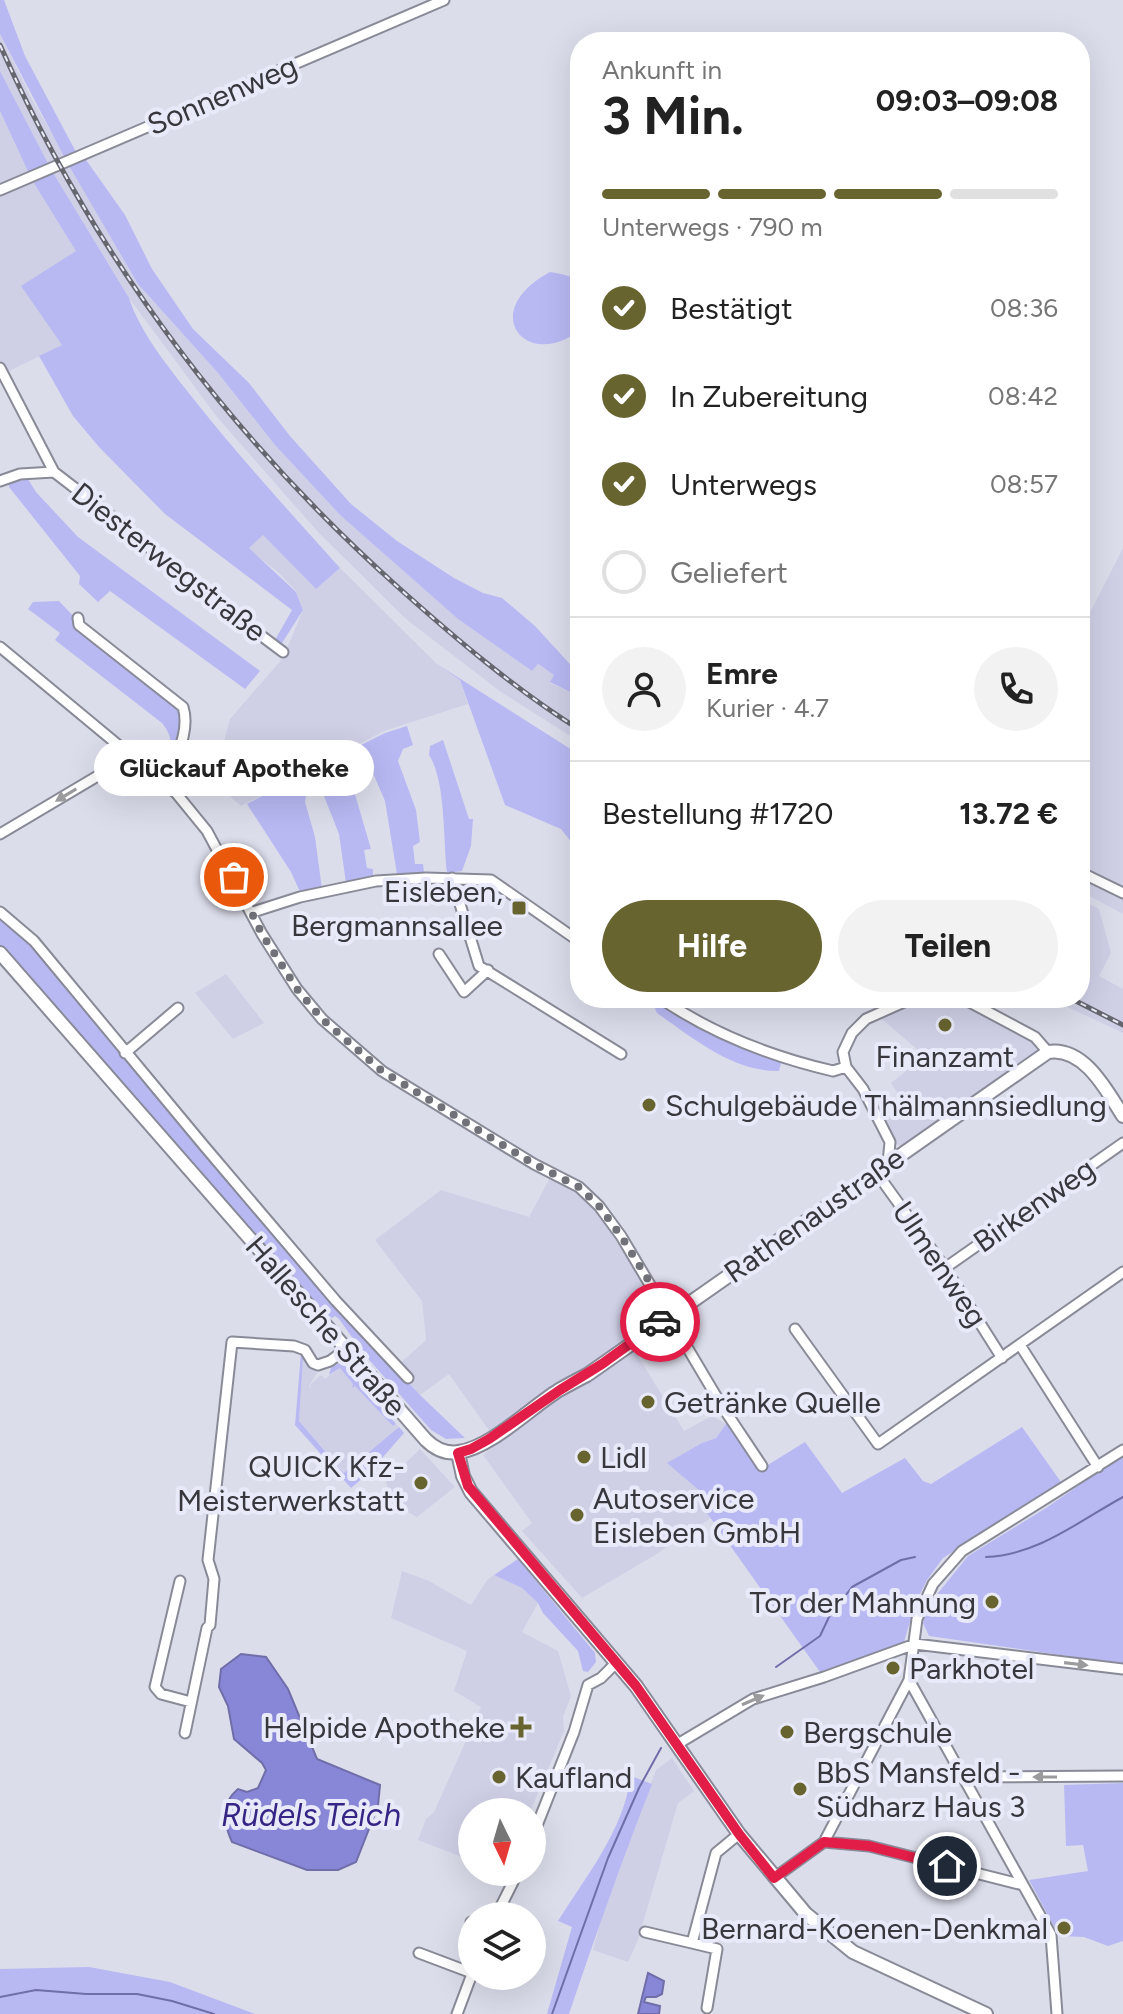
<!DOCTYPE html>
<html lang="de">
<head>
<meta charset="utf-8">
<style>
  body { margin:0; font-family:Figtree,sans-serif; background:#f2f2f2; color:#222; height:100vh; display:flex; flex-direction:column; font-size:30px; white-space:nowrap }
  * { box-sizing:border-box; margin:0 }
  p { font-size:26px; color:#767676 }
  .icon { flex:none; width:44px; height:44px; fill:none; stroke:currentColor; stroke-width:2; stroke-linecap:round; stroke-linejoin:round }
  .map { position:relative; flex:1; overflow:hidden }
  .details { position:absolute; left:570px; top:32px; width:520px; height:976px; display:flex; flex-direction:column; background:#fff; border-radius:32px; box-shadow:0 8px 32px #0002 }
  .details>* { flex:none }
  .needle { width:52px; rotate:175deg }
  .buttons { position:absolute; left:458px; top:1798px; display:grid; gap:16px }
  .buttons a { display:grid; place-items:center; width:88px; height:88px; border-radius:50%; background:#fff; box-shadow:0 8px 32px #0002; font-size:40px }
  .pin { position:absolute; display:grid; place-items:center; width:68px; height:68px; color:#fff; margin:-34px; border:4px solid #fff; border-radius:50%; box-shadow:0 2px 8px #0007 }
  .courier { position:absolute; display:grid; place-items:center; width:80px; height:80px; margin:-40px; border:6px solid #e11d48; border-radius:50%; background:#fff; color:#222; box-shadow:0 2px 10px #0007 }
  .bubble { position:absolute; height:56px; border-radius:28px; background:#fff; box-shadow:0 8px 32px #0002; font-size:26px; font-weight:700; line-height:56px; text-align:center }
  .headline em { font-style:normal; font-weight:700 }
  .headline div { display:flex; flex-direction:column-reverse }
  .headline { display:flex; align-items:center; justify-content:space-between; height:136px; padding:0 32px }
  h1 { font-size:52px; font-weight:700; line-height:60px }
  .bar { display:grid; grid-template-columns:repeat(4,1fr); gap:12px 8px; align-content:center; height:96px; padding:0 32px }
  .bar i { height:10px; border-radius:6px; background:#e0e0e0 }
  .bar .active { background:#686430 }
  .bar p { grid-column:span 4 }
  .line { display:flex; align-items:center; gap:20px; padding:0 32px; border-top:2px solid #e0e0e0 }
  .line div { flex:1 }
  .round { display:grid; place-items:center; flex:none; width:84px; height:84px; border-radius:42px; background:#f2f2f2 }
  ol { padding:0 32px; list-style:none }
  li { display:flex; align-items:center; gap:24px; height:88px }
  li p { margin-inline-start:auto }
  li .icon { padding:8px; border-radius:50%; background:#686430; color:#fff; stroke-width:4 }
  li:last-child { color:#767676 }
  li i { width:44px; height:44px; border:4px solid #e0e0e0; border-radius:50% }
  .button { display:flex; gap:16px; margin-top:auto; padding:16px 32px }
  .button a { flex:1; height:92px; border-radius:48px; background:#686430; color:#fff; font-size:32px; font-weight:700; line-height:92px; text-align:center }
  .button a+a { background:#f2f2f2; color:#222 }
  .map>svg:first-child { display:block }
</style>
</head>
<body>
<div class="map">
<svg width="1123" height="2014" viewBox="0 0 1123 2014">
  <rect width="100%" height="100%" fill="#dcddeb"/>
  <path fill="#cfd0e6" d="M0,34L32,99L138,284L218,373L275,445L340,515L458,619L532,671L537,664L554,675L550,683L580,697V742L501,692L406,619L318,532L217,417L129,298L52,171L0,71Z
    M0,111L32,180L77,251L63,345L7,372L0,367Z
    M262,534L316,589L340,568L437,664L460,680L468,704L384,731L241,806L218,786L222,748L230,719L283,658L303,610L296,591L278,572L248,549Z
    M1123,548V914L1080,891V632Z
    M1080,899L1099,909L1111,953L1099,976L1123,989V1033L1048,998H1080Z
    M226,974L264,1023L233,1039L195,993Z
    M913,998H962L1035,1037L1048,1052L909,1149L890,1142L876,1116L901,1098L891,1083L925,1056L876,1014Z
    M551,1176L584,1197L596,1210L659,1308V1317L628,1340L684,1431L712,1416L726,1424L716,1438L702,1443L707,1513L711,1518L655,1555L582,1598L522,1531L532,1523L483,1455L498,1443L449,1374L420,1395L396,1367L426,1340L422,1301L375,1240L441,1190L529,1217Z
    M303,1356L309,1368L318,1371L309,1386L312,1389L310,1385L321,1375L325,1379L340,1368L393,1426L396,1424L399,1427L345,1473L299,1421Z
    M420,1449L455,1487L417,1517L396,1505L391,1499L386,1482Z
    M402,1571L427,1580L471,1605L487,1580L494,1575L522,1588L538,1603L522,1632L558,1651L571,1696L563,1717L564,1731L530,1812H472V1861L418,1840L426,1819L434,1812L481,1707L454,1691L467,1651L391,1618Z
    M672,1758L694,1791L678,1803L638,1940L628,1962L593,1950L603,1911L656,1770Z"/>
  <path fill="#b8b9f3" d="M0,0H4L25,56L76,152L84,157L125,215L152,269L193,329L249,383L290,436L351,504L397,541L454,578L483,593L502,598L535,626L580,675V697L550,682L554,675L538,664L532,671L458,619L340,515L275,445L218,373L138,284L68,164L0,34Z
    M0,71L52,171L129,298C140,331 163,360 184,387C233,450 287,509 340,568L316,589L263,535L249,548L296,592L303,610L282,643L275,640L292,610L165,514L99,447L73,416L39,356L62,345L21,286L76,251L32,180L0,111Z
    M550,272C561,274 573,275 580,284V330C527,372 476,312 550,272Z
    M28,479L36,492L78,537L260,671L245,689L110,591L98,602L79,584L80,576L9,487V483Z
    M59,601L75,618L174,703C188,721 179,737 173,758L170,756C172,742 171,734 162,723L55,640L60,633L28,609L33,602Z
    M437,664L580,755V853L561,829L505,805L460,680Z
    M407,726L413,745L403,749L398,761L416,810L420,842L413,846L415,864H423L424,872L397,874L385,801L361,745L385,733Z
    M443,740L469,819H473L471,846L462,871L447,873C443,840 446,781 429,755L430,746Z
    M352,749L358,769L349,774L371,849L364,850L367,868L373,869V878L346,883L339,834L320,786L306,796L305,802L315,837L322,889L301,894L291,872L247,804Z
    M0,917L31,946L274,1235L420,1395L465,1438L446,1439L431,1430L364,1354L339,1319L335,1316L332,1318L311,1304L0,946Z
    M659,1002L689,1021L781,1063L779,1071C733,1072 693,1038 657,1013L655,1009Z
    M301,1353L303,1358L299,1421L344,1473L399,1427L404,1433L370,1472L351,1488L295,1425Z
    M339,1363L343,1364L396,1424L393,1426L355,1386L352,1388L353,1384L340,1368L329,1375L331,1368Z
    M730,1423L761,1469L805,1442L842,1493L905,1458L923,1481L931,1484L1022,1427L1061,1482L943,1558L927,1580L915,1604L904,1642L820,1672L707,1513L706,1496L667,1463L702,1443L716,1438L726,1424Z
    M1123,1455V1664L929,1636L923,1623L926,1608L968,1556L1046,1508Z
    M518,1559L595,1653L596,1662L588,1672L583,1671L578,1651L543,1613L538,1603L522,1588L494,1575Z
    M631,1776L652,1784C622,1860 595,1937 569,2014H547L572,1927L558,1921C587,1875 623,1831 631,1776Z
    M1123,1783V1941L1108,1946L1084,1937L1059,1936L1029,1880L1088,1871L1083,1845L1066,1846L1064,1785Z
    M89,1967L170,1982L255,2014H0V1969Z"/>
  <path fill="#8886d7" stroke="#706ea9" stroke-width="2" d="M241,1654L266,1657L288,1689L317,1759L380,1785L378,1806L356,1862L338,1870H307L232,1842C223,1822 220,1804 238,1789L247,1792L258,1788L266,1770L262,1763L234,1739L228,1706L219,1687L221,1669Z
    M648,1973L664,1981L662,1994L656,1997H646L644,2002L660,2006L659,2014H638Z"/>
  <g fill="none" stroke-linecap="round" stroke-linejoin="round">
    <path stroke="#706ea9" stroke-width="2" d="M986,1557C1038,1555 1079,1521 1123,1497
      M776,1667L820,1636L829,1617L852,1587L901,1560L915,1557
      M0,1997L36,1990L86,1994H137L172,2001L214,2014
      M552,2014L608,1858L639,1788L661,1748"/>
    <defs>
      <path id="street" d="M0,190L444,0
        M0,368L54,472L124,526L191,583L283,652
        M0,481L20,474L54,472
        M78,618L79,625L183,707C191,732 174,760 166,784
        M0,647L176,793L207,831L262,934L297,989L322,1019L382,1071L534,1164L579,1187L599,1206L621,1236L722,1406L762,1466
        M0,834L133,755
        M1080,872L1123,893
        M452,878L479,966L621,1054
        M0,912L34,941L205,1147L336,1301L408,1378
        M253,912L300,897L376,881L426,878L491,880L580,942
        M439,954L464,992L488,970
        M660,998C711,1033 773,1057 833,1071L846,1067
        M962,998L1035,1037L1048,1052
        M125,1053L178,1008
        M888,1163L890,1142L863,1089L846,1067L843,1052L852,1033L866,1019L913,998
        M876,1172L945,1268L1002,1358
        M945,1268L1123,1143
        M795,1329L878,1444L1123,1272
        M1020,1345L1098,1467
        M180,1581L155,1687L161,1694L191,1702
        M185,1733L207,1628L210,1625L214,1579L208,1560L232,1342L294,1346L305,1350L313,1363L318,1365L330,1361L346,1349
        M676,1745L753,1699L824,1677L915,1644L1123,1669
        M963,1777L1123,1776
        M532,1838L574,1732L588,1685L601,1678L616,1663
        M824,1842L869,1846L1023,1885
        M774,1878L824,1842L909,1680
        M496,1916L518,1872
        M471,1922H472
        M645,1932L692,1943
        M419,1953L472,1973
        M707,2008L717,1949L692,1943L716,1853L739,1834
        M457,2014L472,1974
        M1057,2014L1051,1935L909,1680L917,1619L933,1584L962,1551L1123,1450"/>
      <path id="secondary" d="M0,953L426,1440C435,1449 446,1454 459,1452C492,1447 530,1408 559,1390C568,1385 577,1380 587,1375L1048,1052C1084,1046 1107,1091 1123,1116
        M458,1453L463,1476L471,1492L636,1686L739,1834L806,1914L853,1952L986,2014"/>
    </defs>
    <use href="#street" stroke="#898a97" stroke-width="13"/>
    <use href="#secondary" stroke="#898a97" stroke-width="16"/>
    <use href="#street" stroke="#fff" stroke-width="9"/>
    <use href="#secondary" stroke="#fff" stroke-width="12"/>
    <defs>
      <path id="rail" d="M0,45C93,254 229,436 399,588C456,639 515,689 580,730
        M1070,998L1123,1025"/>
    </defs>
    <use href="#rail" stroke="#65666e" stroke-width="5"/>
    <use href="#rail" stroke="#e9eaf9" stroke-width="2" stroke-dasharray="6" stroke-linecap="butt"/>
  </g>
  <defs><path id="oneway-solid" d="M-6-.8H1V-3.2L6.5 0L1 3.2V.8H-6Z" transform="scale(2)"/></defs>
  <g fill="#9b9b9e">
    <use href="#oneway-solid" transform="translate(66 795) rotate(149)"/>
    <use href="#oneway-solid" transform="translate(1076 1664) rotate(7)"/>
    <use href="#oneway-solid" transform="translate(753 1700) rotate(-23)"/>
    <use href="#oneway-solid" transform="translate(1045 1777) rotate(180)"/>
  </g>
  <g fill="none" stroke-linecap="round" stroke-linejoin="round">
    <path stroke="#71717a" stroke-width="8" stroke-dasharray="0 14.4" d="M234,877L262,934L297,989L322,1019L382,1071L534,1164L579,1187L599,1206L621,1236L670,1315L660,1322"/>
    <path stroke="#e11d48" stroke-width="10" d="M660,1322L602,1364L560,1390L489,1439L471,1449L458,1453L468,1486L636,1686L739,1834L774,1878L824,1842L869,1846L947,1866"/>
  </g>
  <g fill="#686430" stroke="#e9eaf9" stroke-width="3">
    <rect x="511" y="900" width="16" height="16" rx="4"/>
    <circle cx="945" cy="1025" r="8"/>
    <circle cx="649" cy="1105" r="8"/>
    <circle cx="648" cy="1402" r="8"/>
    <circle cx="584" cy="1457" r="8"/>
    <circle cx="421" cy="1483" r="8"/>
    <circle cx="577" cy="1515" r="8"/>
    <circle cx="992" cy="1602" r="8"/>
    <circle cx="893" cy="1668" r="8"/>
    <path d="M517 1715h8v8h8v8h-8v8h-8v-8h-8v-8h8z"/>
    <circle cx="787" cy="1732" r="8"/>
    <circle cx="499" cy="1777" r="8"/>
    <circle cx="800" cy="1789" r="8"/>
    <circle cx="1064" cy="1928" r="8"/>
  </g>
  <g text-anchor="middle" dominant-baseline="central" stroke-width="8" stroke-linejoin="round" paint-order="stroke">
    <g font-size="30" fill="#37373d" stroke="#e9eaf9">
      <text transform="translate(222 95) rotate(-23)">Sonnenweg</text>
      <text transform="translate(169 562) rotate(38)">Diesterwegstraße</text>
      <text transform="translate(1034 1205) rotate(-35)">Birkenweg</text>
      <text transform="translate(814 1215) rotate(-35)">Rathenaustraße</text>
      <text transform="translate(940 1264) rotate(56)">Ulmenweg</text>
      <text transform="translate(326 1326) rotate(49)">Hallesche Straße</text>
    </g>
    <g font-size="30" fill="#37373d" stroke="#e9eaf9" text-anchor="start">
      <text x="503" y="891" text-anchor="end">Eisleben,<tspan x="503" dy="34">Bergmannsallee</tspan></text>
      <text x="945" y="1056" text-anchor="middle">Finanzamt</text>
      <text x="665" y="1105">Schulgebäude Thälmannsiedlung</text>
      <text x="664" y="1402">Getränke Quelle</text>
      <text x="600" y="1457">Lidl</text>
      <text x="405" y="1466" text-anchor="end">QUICK Kfz-<tspan x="405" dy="34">Meisterwerkstatt</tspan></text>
      <text x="593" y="1498">Autoservice<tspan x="593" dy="34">Eisleben GmbH</tspan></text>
      <text x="976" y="1602" text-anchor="end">Tor der Mahnung</text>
      <text x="909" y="1668">Parkhotel</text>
      <text x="505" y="1727" text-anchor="end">Helpide Apotheke</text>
      <text x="803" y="1732">Bergschule</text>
      <text x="816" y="1772">BbS Mansfeld -<tspan x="816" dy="34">Südharz Haus 3</tspan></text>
      <text x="515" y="1777">Kaufland</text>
      <text x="1048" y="1928" text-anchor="end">Bernard-Koenen-Denkmal</text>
    </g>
    <g font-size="32" font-style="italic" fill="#362584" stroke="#e9eaf9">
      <text x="311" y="1815">Rüdels Teich</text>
    </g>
  </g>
</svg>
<div class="buttons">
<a><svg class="needle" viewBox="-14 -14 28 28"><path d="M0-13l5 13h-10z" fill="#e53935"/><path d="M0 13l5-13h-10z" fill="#767676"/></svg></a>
<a><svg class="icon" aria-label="layers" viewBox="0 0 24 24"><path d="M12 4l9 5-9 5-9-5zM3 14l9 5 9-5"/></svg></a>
</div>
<div class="pin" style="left:234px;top:877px;background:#ea580c"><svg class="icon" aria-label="bag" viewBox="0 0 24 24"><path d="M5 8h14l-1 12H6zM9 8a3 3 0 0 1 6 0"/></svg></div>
<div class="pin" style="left:947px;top:1866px;background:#1f2937"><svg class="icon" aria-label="home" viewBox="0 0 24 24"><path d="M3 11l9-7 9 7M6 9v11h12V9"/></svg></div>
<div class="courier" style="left:660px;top:1322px"><svg class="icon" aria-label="car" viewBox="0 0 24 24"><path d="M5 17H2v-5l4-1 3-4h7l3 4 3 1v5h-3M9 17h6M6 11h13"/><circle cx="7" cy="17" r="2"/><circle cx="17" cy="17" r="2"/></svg></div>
<div class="bubble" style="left:94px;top:740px;width:280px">Glückauf Apotheke</div>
<section class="details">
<div class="headline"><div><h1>3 Min.</h1><p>Ankunft in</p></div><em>09:03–09:08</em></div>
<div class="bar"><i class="active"></i><i class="active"></i><i class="active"></i><i></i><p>Unterwegs · 790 m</p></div>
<ol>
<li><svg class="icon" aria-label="check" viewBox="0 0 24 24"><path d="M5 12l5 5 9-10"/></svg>Bestätigt<p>08:36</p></li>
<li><svg class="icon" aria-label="check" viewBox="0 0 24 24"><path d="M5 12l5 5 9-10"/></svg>In Zubereitung<p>08:42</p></li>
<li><svg class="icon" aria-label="check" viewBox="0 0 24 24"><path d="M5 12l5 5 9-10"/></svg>Unterwegs<p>08:57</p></li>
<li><i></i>Geliefert</li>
</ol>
<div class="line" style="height:144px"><a class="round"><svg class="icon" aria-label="person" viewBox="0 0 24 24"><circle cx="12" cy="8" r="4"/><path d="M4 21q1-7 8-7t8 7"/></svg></a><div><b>Emre</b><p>Kurier · 4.7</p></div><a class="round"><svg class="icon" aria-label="phone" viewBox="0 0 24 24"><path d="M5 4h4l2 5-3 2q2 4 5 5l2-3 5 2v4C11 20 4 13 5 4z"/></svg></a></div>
<div class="line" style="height:104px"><div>Bestellung #1720</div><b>13.72 €</b></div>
<div class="button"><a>Hilfe</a><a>Teilen</a></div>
</section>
</div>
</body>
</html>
